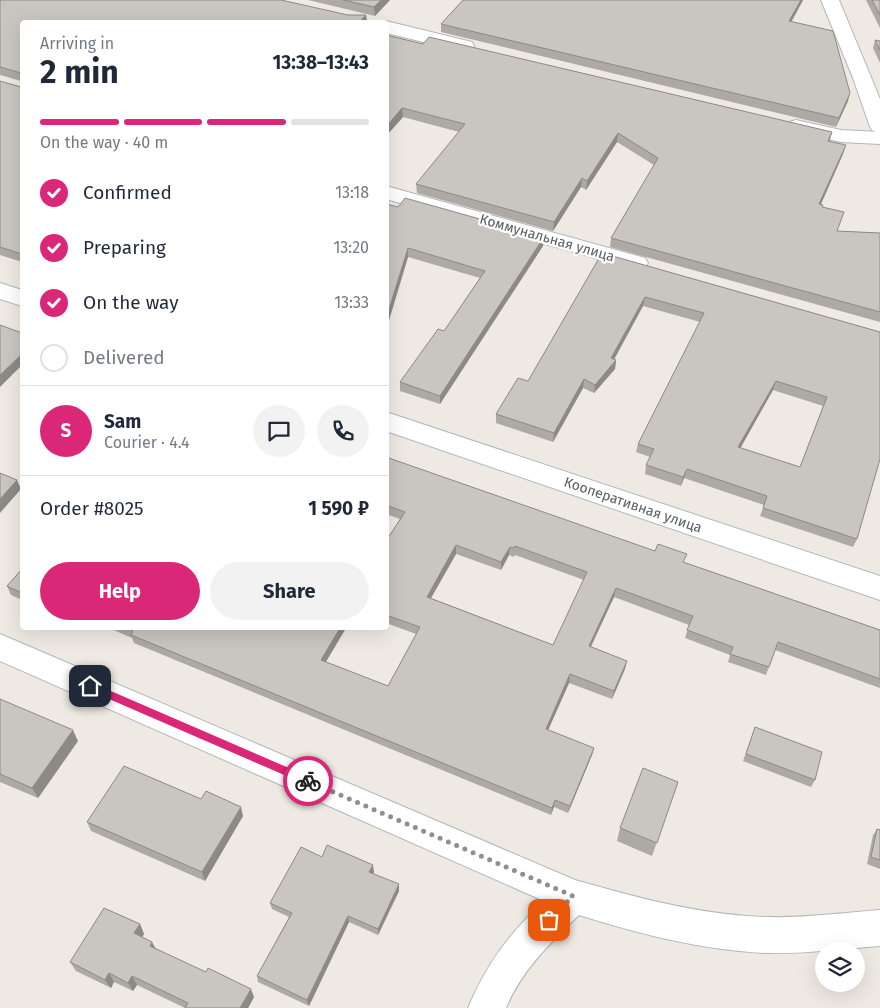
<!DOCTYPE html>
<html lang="en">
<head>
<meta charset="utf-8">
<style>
  body { margin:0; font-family:"Fira Sans",sans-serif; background:#f2f2f3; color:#1f2937; height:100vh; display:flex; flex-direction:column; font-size:19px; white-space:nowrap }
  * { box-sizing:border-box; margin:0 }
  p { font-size:16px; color:#747a83 }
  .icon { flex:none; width:28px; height:28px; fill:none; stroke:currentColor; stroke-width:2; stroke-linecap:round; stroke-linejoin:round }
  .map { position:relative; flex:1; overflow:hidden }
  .panel { position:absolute; left:20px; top:20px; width:369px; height:610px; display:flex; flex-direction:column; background:#fff; border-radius:5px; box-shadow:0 5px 20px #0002 }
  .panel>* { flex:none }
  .tools { position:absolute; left:815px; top:942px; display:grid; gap:10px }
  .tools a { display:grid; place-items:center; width:50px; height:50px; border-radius:50%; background:#fff; box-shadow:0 5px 20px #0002; font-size:25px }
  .pin { position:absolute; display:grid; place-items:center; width:42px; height:42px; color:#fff; margin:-21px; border-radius:10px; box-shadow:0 2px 8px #0006 }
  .courier { position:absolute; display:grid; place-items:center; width:50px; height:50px; margin:-25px; border:4px solid #db2777; border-radius:50%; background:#fff; color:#222; box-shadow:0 1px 6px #0007 }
  .head em { font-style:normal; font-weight:700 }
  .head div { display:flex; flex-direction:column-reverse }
  .head { display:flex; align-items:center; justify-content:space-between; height:85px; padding:0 20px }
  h1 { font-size:32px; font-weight:700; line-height:38px }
  .bar { display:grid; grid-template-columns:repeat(4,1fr); gap:8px 5px; align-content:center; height:60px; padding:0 20px }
  .bar i { height:6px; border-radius:4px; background:#e0e1e3 }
  .bar .selected { background:#db2777 }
  .bar p { grid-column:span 4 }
  .line { display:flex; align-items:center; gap:12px; padding:0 20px; border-top:1px solid #e0e1e3 }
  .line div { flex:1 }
  .round { display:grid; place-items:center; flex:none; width:52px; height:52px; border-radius:26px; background:#f2f2f3 }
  ol { padding:0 20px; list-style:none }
  li { display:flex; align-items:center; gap:15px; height:55px }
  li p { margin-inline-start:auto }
  li .icon { padding:5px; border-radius:50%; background:#db2777; color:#fff; stroke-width:4 }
  li:last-child { color:#747a83 }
  li i { width:28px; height:28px; border:2px solid #e0e1e3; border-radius:50% }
  .cta { display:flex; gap:10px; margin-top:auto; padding:10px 20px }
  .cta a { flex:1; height:58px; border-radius:30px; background:#db2777; color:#fff; font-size:20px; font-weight:700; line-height:58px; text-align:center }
  .cta a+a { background:#f2f2f3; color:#1f2937 }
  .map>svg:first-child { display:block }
</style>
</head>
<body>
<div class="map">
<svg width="880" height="1008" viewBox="0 0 880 1008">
  <rect width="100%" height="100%" fill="#eeeae3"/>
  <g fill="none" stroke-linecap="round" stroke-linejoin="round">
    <defs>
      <path id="minor" d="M386,21L472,42L474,46L472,50L465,52L386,33V22H382Z
        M796,120L841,130L880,132V144L841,142L789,130L786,126L789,122Z
        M386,186L645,258L648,263L645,268L637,270L386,199Z
        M0,283L22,290V306L0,299Z
        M386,412L880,576V600L386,431Z
        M0,634L575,880C638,898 701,915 766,917C804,918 842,913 880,910V946C842,949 804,954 766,953C701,950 640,934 579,915C551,942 521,971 506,1008H468C487,963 509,934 544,901L0,661Z"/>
      <path id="tertiary" d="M821,0H839L880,99V133L873,131L870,127L853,78Z"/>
    </defs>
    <use href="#minor" stroke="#b3b6ba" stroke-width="2"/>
    <use href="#tertiary" stroke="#b3b6ba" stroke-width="2"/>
    <use href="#minor" fill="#fff" fill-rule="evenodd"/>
    <use href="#tertiary" fill="#fff" fill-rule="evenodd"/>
  </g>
  <path fill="#ada9a5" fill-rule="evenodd" d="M0,0L348,15H366L367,22H22V262L0,255V81L21,87V81L0,75Z
    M308,0H390L375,16Z
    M463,0H803L791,22L848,101L836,127L441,32V24Z
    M866,0H880V28Z
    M386,35L423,44L832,132L830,141L843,154L821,204L838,231L880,233V322L610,247L611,238L654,165L617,142L586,190L581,187L553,231L417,193L416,184L459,132L403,117L386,136Z
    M875,40L880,41V63L873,48Z
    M386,204L398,207L544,237L543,246L440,404L400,391V382L444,331L480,278L408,257L386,330Z
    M602,253L880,332V462L879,461L857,539L853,547L760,516L764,505L684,478L681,486L645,474L646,465L650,457L636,452L638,444L700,322L643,306L614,359L616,360L615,369L594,393L583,388L553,442L496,423V414L528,381ZM773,390L823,406L800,467L740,448Z
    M386,457L685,563L880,630V688L775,650L766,675L728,662L730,655L685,638L689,625L614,597L591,647L625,669L612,699L569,683L548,730L594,748L592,755L568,813L554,807L551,815L134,643L132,638L109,628H346L326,662L388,686L416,634L386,623V541L400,519L386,514ZM456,554L501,570L509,555L514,557L515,555L584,580L553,645L431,598Z
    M22,569V600L11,595L7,586Z
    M0,699L78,741L38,798L0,782Z
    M755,727L815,780L811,787L743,761Z
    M678,782L652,856L617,841L620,828Z
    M243,816L205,881L91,831L87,822Z
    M877,829L880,830V869L867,864L873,835Z
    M322,857L374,872L373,874L399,891L378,935L349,922L309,1006L258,982L257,976L289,917L272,909L270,903Z
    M140,924L144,934L142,937L156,949L254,997L248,1008H185L137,985L133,991L114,982L111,988L76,971L70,962Z"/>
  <path fill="#8d8a86" d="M381,0H390L375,16L374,7Z
    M801,0H803L787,30L789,21Z
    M366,15L367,22H359Z
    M850,93L848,101L836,127L839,118Z
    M402,108L403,117L386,136V127Z
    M618,133L617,142L586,190L587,181Z
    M846,145L843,154L817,213L819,204Z
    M582,178L581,187L553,231L554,222Z
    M544,237L543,246L440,404V396Z
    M408,248V257L386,330V319Z
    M645,297L643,306L610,367L611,358Z
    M22,354V365L0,387V375Z
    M616,360L615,369L594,393L595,385Z
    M584,379L583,388L553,442L554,433Z
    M776,381L773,390L736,456L738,447Z
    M687,469L684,478L681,486L683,477Z
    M17,480L21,489L0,513V499Z
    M456,545V554L427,605V597Z
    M510,547L509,555L501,570V562Z
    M616,588L614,597L587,654L589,646Z
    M340,628H346L322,668L321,660Z
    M627,661L625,669L612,699L614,691Z
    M570,674L569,683L545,737L546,729Z
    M73,730L78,741L38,798L32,788Z
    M594,748L592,755L568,813L570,806Z
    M555,800L554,807L551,815L552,808Z
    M241,807L243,816L205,881L202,872Z
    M373,865L374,872L370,879L369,872Z
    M399,884V891L378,935V929Z
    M348,916L349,922L309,1006L307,1000Z
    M140,924L144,934L139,942L134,933Z
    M152,942L157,951L150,946Z
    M109,973L114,982L111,988L105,980Z
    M132,976L137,985L133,991L128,983Z
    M251,989L254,997L248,1008H240Z"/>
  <path fill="#c9c5c0" stroke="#8d8a86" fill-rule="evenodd" d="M0,0H281L348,15H366L359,22H22V254L0,247V81L21,87V73L0,67Z
    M343,0H381L374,7Z
    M463,0H801L789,21L833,31L850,93L839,118L441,24Z
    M872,0H880V15Z
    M386,35L423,44L429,37L832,132L828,141L846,145L819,204L823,205L822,207L844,212L837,231L880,233V312L611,238L658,158L618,133L587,181L582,178L554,222L416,184L465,124L402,108L386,127Z
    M875,40L880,41V50Z
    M405,198L544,237L440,396L400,382L438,329L444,331L485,271L408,248L386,319V204L398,207Z
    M602,253L880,332V459L857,539L763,508L767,496L687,469L683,477L646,465L654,449L638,444L704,313L645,297L611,358L616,360L595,385L584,379L554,433L496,414L518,378L528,381ZM776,381L827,397L800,467L738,447Z
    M0,325L22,333V354L0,375Z
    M386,457L655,551L658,544L687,554L683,562L880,630V679L778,642L769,667L730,654L733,647L687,630L693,616L616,588L589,646L627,661L614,691L570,674L546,729L594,748L570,806L555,800L552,808L131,635L133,631L125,628H340L321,660L388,686L420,627L386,615V541L405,512L386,505ZM456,545L501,562L510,547L514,548L515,546L587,572L553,645L427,597Z
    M0,473L17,480L0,499Z
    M22,569V593L7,586Z
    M0,699L73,730L32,788L0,774Z
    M755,727L822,752L815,780L746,754Z
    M124,766L201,799L206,791L241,807L202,872L87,822Z
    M643,768L678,782L657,843L620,828Z
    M877,829L880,830V860L871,857Z
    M327,845L373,865L369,872L399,884L378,929L348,916L307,1000L257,976L292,913L270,903L301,847L322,857Z
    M104,908L140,924L134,933L152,942L150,946L206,972L208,968L251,989L240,1008H185L188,1003L132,976L128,983L109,973L105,980L70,962Z"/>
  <path fill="#db2777" d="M90,682L312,778L313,781L312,784H305L86,689L85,686Z"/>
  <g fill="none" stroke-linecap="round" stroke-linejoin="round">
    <path stroke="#8e9090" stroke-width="5" stroke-dasharray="0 9" d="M308,781L573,896L549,920"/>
  </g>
  <g text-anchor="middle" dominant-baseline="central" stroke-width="4.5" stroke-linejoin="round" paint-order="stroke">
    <g font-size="14" fill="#5b6064" stroke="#fff">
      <text transform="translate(547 238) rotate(16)">Коммунальная улица</text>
      <text transform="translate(633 505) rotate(19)">Кооперативная улица</text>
    </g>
  </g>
</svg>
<div class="tools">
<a><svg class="icon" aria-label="layers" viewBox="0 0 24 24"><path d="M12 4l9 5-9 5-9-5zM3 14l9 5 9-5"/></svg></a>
</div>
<div class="pin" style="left:549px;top:920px;background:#ea580c"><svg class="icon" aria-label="bag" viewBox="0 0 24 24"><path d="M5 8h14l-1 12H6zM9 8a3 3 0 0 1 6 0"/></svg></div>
<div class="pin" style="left:90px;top:686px;background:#1f2937"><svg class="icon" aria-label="home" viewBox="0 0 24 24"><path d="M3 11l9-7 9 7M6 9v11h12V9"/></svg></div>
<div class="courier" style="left:308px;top:781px"><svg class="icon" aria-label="bike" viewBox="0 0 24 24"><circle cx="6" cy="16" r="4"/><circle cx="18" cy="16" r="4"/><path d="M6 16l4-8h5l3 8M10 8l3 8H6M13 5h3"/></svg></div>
<section class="panel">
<div class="head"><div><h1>2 min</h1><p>Arriving in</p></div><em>13:38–13:43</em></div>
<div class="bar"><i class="selected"></i><i class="selected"></i><i class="selected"></i><i></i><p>On the way · 40 m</p></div>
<ol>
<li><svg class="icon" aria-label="check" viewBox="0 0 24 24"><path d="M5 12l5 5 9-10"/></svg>Confirmed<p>13:18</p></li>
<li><svg class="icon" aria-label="check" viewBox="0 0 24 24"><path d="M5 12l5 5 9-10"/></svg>Preparing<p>13:20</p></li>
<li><svg class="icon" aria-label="check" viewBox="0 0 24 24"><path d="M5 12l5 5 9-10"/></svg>On the way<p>13:33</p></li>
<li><i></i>Delivered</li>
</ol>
<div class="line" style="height:90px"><b class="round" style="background:#db2777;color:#fff">S</b><div><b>Sam</b><p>Courier · 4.4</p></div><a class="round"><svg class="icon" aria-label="chat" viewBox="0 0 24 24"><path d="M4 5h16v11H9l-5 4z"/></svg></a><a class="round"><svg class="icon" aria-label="phone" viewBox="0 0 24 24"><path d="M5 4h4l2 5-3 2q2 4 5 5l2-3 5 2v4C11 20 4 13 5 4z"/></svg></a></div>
<div class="line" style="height:65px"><div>Order #8025</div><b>1 590 ₽</b></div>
<div class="cta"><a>Help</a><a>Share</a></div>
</section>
</div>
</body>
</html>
